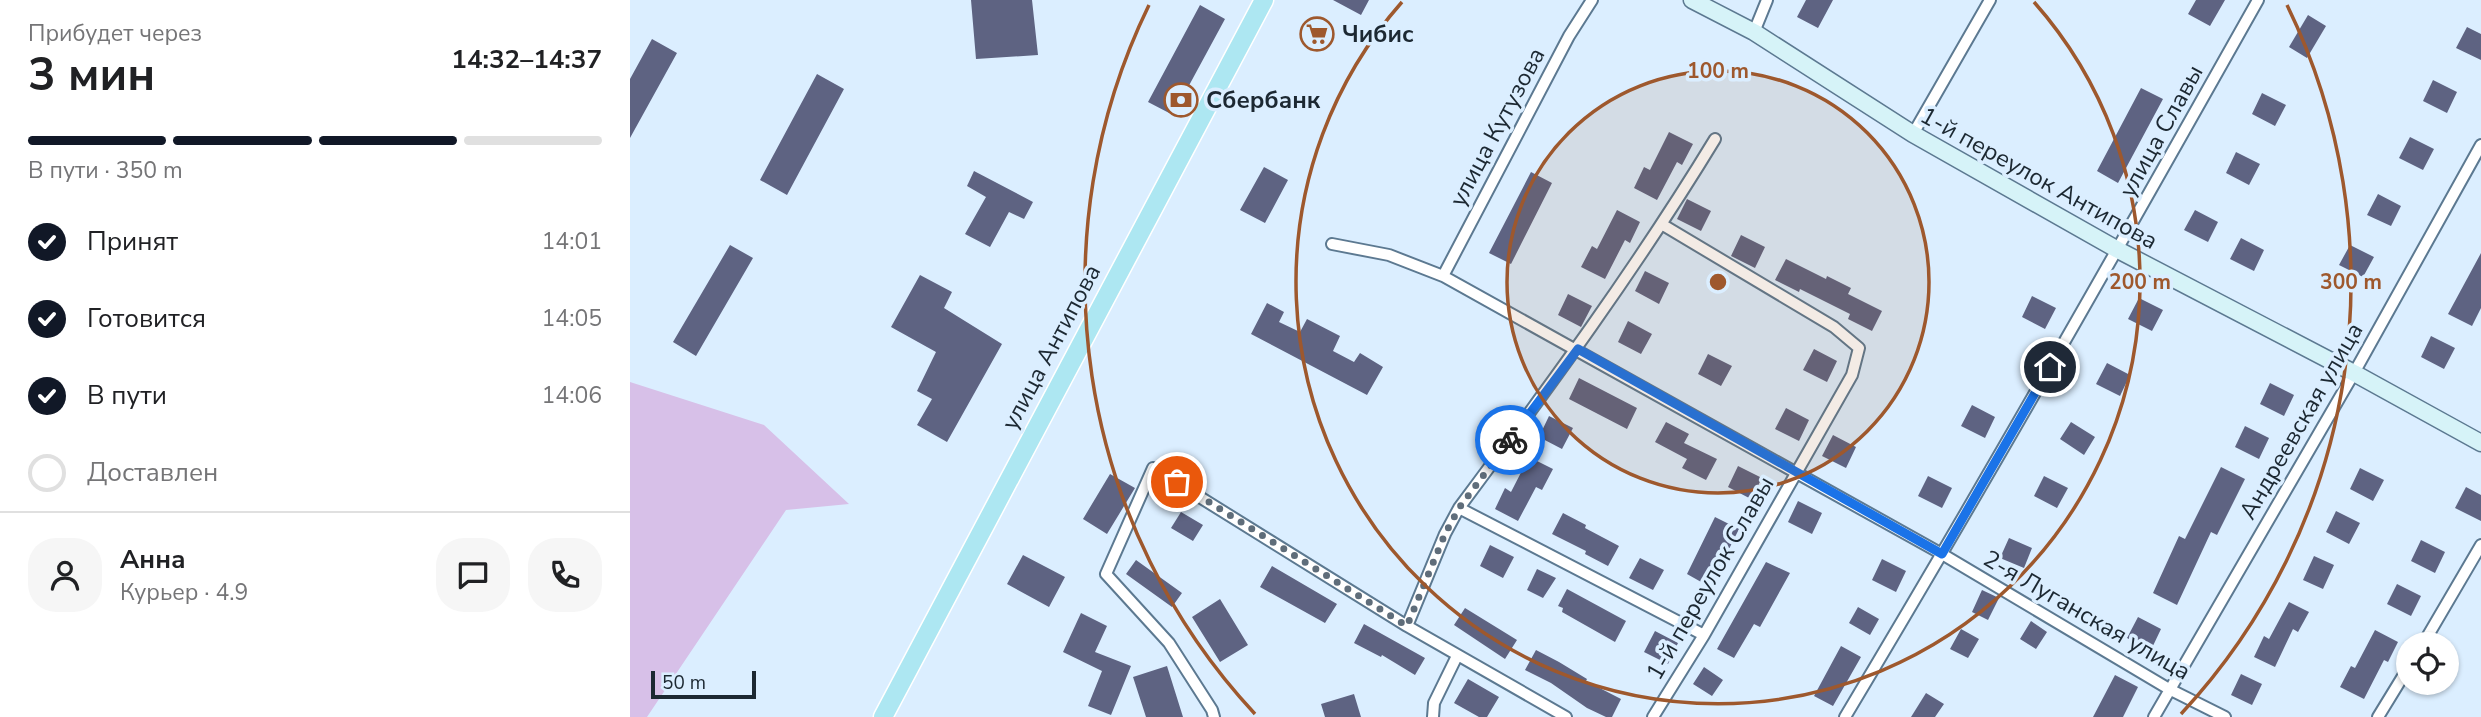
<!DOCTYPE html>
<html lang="ru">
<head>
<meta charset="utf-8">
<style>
  body { margin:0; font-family:"Nunito Sans",sans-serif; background:#f6f6f6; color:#202124; height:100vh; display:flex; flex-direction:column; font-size:26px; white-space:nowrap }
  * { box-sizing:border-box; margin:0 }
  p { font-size:23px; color:#757577 }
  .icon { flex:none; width:38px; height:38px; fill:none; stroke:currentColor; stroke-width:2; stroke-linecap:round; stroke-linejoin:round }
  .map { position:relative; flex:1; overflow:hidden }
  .details { display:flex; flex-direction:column; background:#fff; width:630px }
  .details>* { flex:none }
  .buttons { position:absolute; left:1766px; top:632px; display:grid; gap:14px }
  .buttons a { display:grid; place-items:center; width:63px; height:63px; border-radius:50%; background:#fff; box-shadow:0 2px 5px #0004; font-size:35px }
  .scale { position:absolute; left:21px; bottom:18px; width:105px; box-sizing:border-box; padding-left:7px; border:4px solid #1c2832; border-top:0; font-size:19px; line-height:24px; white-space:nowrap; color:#1c2832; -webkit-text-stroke:5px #dbeeff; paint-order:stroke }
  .pin { position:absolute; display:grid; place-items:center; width:60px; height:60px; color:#fff; margin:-30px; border:4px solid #fff; border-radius:50%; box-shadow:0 2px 7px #0007 }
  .courier { position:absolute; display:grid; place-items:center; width:70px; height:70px; margin:-35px; border:5px solid #1a73e8; border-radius:50%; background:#fff; color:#222; box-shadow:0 2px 9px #0007 }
  .headline em { font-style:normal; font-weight:700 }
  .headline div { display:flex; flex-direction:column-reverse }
  .headline { display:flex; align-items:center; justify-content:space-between; height:119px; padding:0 28px }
  h1 { font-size:46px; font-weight:700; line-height:52px }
  .bar { display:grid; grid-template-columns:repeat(4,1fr); gap:10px 7px; align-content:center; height:84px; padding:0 28px }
  .bar i { height:9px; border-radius:5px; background:#e0e0e0 }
  .bar .selected { background:#111827 }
  .bar p { grid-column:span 4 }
  .line { display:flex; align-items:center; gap:18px; padding:0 28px; border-top:2px solid #e0e0e0 }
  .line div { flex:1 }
  .round { display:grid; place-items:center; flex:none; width:74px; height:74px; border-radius:28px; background:#f6f6f6 }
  ol { padding:0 28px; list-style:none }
  li { display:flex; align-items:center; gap:21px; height:77px }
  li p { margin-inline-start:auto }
  li .icon { padding:7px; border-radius:50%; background:#111827; color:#fff; stroke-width:4 }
  li:last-child { color:#757577 }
  li i { width:38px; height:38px; border:4px solid #e0e0e0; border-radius:50% }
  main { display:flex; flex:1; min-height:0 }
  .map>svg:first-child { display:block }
</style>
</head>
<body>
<main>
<section class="details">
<div class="headline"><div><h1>3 мин</h1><p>Прибудет через</p></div><em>14:32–14:37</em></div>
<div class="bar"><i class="selected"></i><i class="selected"></i><i class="selected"></i><i></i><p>В пути · 350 m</p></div>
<ol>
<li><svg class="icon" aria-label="check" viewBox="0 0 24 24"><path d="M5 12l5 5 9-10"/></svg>Принят<p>14:01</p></li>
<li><svg class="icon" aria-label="check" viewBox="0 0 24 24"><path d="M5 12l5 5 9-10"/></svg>Готовится<p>14:05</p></li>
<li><svg class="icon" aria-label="check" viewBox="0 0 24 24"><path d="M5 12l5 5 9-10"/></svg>В пути<p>14:06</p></li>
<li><i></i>Доставлен</li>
</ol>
<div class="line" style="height:126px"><a class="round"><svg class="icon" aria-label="person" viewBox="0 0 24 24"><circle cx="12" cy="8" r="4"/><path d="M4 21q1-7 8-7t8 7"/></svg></a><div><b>Анна</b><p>Курьер · 4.9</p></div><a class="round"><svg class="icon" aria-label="chat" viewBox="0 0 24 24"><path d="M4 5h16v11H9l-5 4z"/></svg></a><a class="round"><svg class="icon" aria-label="phone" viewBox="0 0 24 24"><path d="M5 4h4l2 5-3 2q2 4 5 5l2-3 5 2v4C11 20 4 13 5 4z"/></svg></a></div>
</section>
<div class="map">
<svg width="1851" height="717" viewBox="0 0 1851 717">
  <rect width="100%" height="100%" fill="#dbeeff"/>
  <path fill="#d7c0e8" d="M0,382L134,425L219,504L156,510L17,717H0Z"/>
  <path fill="#5e6382" d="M341,0H402L408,55L346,59Z
    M703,0H739L731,15Z
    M1176,0H1203L1188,28L1167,17Z
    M1566,0H1595L1580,26L1558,14Z
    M570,5L595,19L543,115L518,102Z
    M1678,15L1696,26L1677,58L1659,47Z
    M1837,27L1851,34V60L1826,48Z
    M22,39L47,53L0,138V79Z
    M187,74L214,89L157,195L130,180Z
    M1803,80L1827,92L1817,113L1793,101Z
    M1511,88L1533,99L1488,183L1467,171Z
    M1632,93L1656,105L1645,126L1622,114Z
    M1039,132L1063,144L1052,165L1047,162L1027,200L1004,188L1014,167L1020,170Z
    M1780,137L1804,149L1793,170L1769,158Z
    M1606,152L1630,164L1619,185L1596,173Z
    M634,167L658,180L635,223L610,210Z
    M344,171L403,202L394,219L379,212L360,247L335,234L356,197L337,186Z
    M901,172L922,183L881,264L859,253Z
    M1748,194L1771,206L1761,226L1737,215Z
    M1057,199L1081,211L1071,231L1047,219Z
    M987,210L1010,222L1000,243L995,240L975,279L951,267L962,246L967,249Z
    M1565,210L1588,222L1578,242L1554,230Z
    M1111,235L1135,247L1125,268L1101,256Z
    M1611,238L1634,250L1624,271L1600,259Z
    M100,245L123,258L66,356L43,342Z
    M1720,245L1744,257L1733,277L1709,265Z
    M1851,253V308L1842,326L1818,314Z
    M1156,259L1196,279L1197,276L1221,288L1218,294L1252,311L1242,331L1218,319L1220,314L1170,289L1169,292L1145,280Z
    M1015,271L1039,283L1029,304L1005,291Z
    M290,275L322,292L314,308L372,344L317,442L287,425L302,399L287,391L306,352L261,327Z
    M938,294L962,306L951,327L928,315Z
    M1402,296L1426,308L1415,329L1392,317Z
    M1509,298L1533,310L1522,331L1498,319Z
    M637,303L654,312L649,322L670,332L677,319L710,336L703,351L724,362L730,353L753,367L737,395L621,334Z
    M998,321L1022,334L1011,354L988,342Z
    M1801,336L1825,348L1814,369L1791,357Z
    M1184,349L1207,361L1197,382L1173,370Z
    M1078,354L1102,366L1091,386L1068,374Z
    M1477,363L1500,375L1490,396L1466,384Z
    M949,378L1007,408L997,429L939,399Z
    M1640,383L1664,395L1654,416L1630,404Z
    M1342,405L1365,417L1355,438L1331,426Z
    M1156,408L1179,420L1169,441L1145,429Z
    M919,416L943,428L932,449L909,437Z
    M1036,422L1059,434L1054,443L1087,459L1076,480L1052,468L1057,459L1025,442Z
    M1441,422L1465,437L1454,455L1430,439Z
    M1615,426L1639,438L1629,459L1605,447Z
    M1203,435L1226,447L1216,468L1192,456Z
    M899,457L923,469L912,490L906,487L888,521L865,509L875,488L881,492Z
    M1108,466L1132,478L1121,499L1098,487Z
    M1591,467L1615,479L1587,535L1581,532L1547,605L1523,593L1549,536L1555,539Z
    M1730,468L1754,480L1743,501L1720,489Z
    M480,474L505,488L477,534L453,519Z
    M1298,476L1322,488L1312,508L1288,496Z
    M1414,476L1438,488L1427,508L1404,496Z
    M1836,487L1851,495V521L1825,508Z
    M1168,501L1192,513L1182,534L1158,522Z
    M1706,511L1730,523L1719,544L1696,532Z
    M551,512L573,525L563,541L541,528Z
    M933,513L956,525L955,528L989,546L978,566L955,554L956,551L922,534Z
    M1085,517L1109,529L1080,587L1057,574Z
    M1379,538L1402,548L1394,568L1370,558Z
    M1791,540L1815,552L1805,573L1781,561Z
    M860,545L884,557L873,578L850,566Z
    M393,555L435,577L419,607L377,584Z
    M1684,556L1704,565L1693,589L1673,580Z
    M1010,558L1034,570L1023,590L999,578Z
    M1252,559L1276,571L1266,592L1242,580Z
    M506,560L552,593L542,607L496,574Z
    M1136,562L1160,573L1130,627L1124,624L1104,658L1087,649Z
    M642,566L707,604L695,623L630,587Z
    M907,569L926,578L913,598L897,590Z
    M1767,584L1791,596L1781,616L1757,604Z
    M937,589L996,621L985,642L932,612L933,608L928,606Z
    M1352,590L1369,598L1358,620L1342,612Z
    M590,599L618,645L590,662L562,617Z
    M1659,602L1679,612L1668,632L1663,629L1645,667L1624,657L1634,636L1639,639Z
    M1228,607L1249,619L1240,635L1219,623Z
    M835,608L887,640L875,659L824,625Z
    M451,613L477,626L465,652L501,666L481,715L458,706L472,671L433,652Z
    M1508,617L1531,629L1521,650L1497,638Z
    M1401,621L1417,632L1406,649L1390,639Z
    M734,624L795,658L785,675L752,655L751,657L724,643Z
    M1331,629L1349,639L1338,658L1320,649Z
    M1745,630L1768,642L1758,662L1754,660L1734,699L1710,687L1721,666L1725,668Z
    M1025,631L1048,643L1038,664L1014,652Z
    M1211,646L1231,657L1203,706L1184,696Z
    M906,650L929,662L957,679L956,681L991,699L982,717H976L957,708L921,683L895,670Z
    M537,666L553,717H516L503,677Z
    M1074,667L1093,680L1082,696L1063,684Z
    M1611,674L1632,684L1622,705L1601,695Z
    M1485,675L1508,687L1493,717H1463Z
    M838,679L869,697L857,717H849L824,703Z
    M1296,693L1314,704L1305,717H1281Z
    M724,694L731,717H695L691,704Z"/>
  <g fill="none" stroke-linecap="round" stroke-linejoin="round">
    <defs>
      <path id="minor" d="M1124,32L1137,0
        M1283,134L1360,0
        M702,244L759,255L813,276L1312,554L1539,689L1595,717
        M813,276L939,36L962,0
        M829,508L1074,635
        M777,626L815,534L829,508C919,387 1006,269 1085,139
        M1793,644L1851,545
        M584,717L582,710L539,643L476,574L523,468L777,626L936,717
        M803,717L804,703L827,656
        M1023,717L1074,635L1222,375L1229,348L1204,327L1033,225
        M1215,717C1357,480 1493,240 1628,0
        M1524,717L1724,373L1851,145
        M1748,717L1778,668"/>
      <path id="secondary" d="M1062,0L1124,32L1283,134L1488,250L1724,373L1851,443"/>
      <path id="primary" d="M253,717L634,0"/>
    </defs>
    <use href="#minor" stroke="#5c7991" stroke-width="14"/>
    <use href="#secondary" stroke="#5c7991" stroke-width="19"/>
    <use href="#primary" stroke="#fff" stroke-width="21"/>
    <use href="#minor" stroke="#fff" stroke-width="10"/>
    <use href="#secondary" stroke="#d6f3f8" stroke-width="16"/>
    <use href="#primary" stroke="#ade7f2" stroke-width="18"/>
  </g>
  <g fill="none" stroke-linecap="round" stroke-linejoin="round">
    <path stroke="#5f6d7a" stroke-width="7" stroke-dasharray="0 12.6" d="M547,482L777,626L815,534L829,508L880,440"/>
    <path stroke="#1a73e8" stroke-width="9" d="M880,440L948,349L1312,554L1420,367"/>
  </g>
  <circle cx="1088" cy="282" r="211" fill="#9e582d" fill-opacity=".12"/>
  <g fill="none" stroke="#9e582d" stroke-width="3.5">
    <circle cx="1088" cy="282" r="211"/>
    <path d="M1404 2A422 422 0 1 1 772 2"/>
    <path d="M625 714A633 633 0 0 1 519 5M1657 5A633 633 0 0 1 1551 714"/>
  </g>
  <defs>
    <symbol id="supermarket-ring" viewBox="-11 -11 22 22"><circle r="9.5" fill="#dbeeff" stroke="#9e582d" stroke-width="1.5"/><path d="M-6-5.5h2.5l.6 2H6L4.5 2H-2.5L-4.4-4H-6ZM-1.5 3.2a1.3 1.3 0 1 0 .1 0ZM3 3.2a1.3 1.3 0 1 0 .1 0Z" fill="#9e582d"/></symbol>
    <symbol id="bank-ring" viewBox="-11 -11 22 22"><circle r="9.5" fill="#dbeeff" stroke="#9e582d" stroke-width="1.5"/><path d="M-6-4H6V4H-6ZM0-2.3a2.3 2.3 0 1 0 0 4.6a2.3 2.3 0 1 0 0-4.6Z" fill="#9e582d"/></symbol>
  </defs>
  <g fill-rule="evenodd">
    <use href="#supermarket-ring" x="668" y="15" width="38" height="38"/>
    <use href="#bank-ring" x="532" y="81" width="38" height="38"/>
  </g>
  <g text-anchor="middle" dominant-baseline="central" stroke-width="7" stroke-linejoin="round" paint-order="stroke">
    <g font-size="24" font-weight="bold" fill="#1c2832" stroke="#dbeeff" text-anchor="start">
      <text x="712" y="34">Чибис</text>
      <text x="576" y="100">Сбербанк</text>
    </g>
    <g font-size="24" fill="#1c2832" stroke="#dbeeff">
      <text transform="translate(867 127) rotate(-62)">улица Кутузова</text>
      <text transform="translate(1531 131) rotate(-61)">улица Славы</text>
      <text transform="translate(1409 178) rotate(29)">1-й переулок Антипова</text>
      <text transform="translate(421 347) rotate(-62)">улица Антипова</text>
      <text transform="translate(1671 421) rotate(-60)">Андреевская улица</text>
      <text transform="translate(1080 578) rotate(-60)">1-й переулок Славы</text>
      <text transform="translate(1457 615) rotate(30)">2-я Луганская улица</text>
    </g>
  </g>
  <circle cx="1088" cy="282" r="10" fill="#9e582d" stroke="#dbeeff" stroke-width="3.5"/>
  <g font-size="21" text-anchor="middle" font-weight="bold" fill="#9e582d" stroke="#dbeeff" stroke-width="7" stroke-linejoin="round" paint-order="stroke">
    <text x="1088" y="78">100 m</text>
    <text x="1510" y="289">200 m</text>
    <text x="1721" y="289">300 m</text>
  </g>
</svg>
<div class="buttons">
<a><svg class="icon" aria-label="locate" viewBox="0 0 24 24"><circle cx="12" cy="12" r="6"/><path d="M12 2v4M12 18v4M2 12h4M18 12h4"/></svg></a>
</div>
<div class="scale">50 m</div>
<div class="pin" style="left:547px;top:482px;background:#ea580c"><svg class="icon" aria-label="bag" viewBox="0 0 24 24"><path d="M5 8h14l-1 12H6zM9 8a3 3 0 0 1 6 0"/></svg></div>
<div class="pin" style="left:1420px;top:367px;background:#1f2937"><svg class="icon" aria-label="home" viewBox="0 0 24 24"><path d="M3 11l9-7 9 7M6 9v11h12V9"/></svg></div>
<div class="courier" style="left:880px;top:440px"><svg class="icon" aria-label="bike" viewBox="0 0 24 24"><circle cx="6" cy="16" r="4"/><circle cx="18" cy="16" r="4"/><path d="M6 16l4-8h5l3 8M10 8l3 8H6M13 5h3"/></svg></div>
</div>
</main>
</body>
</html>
